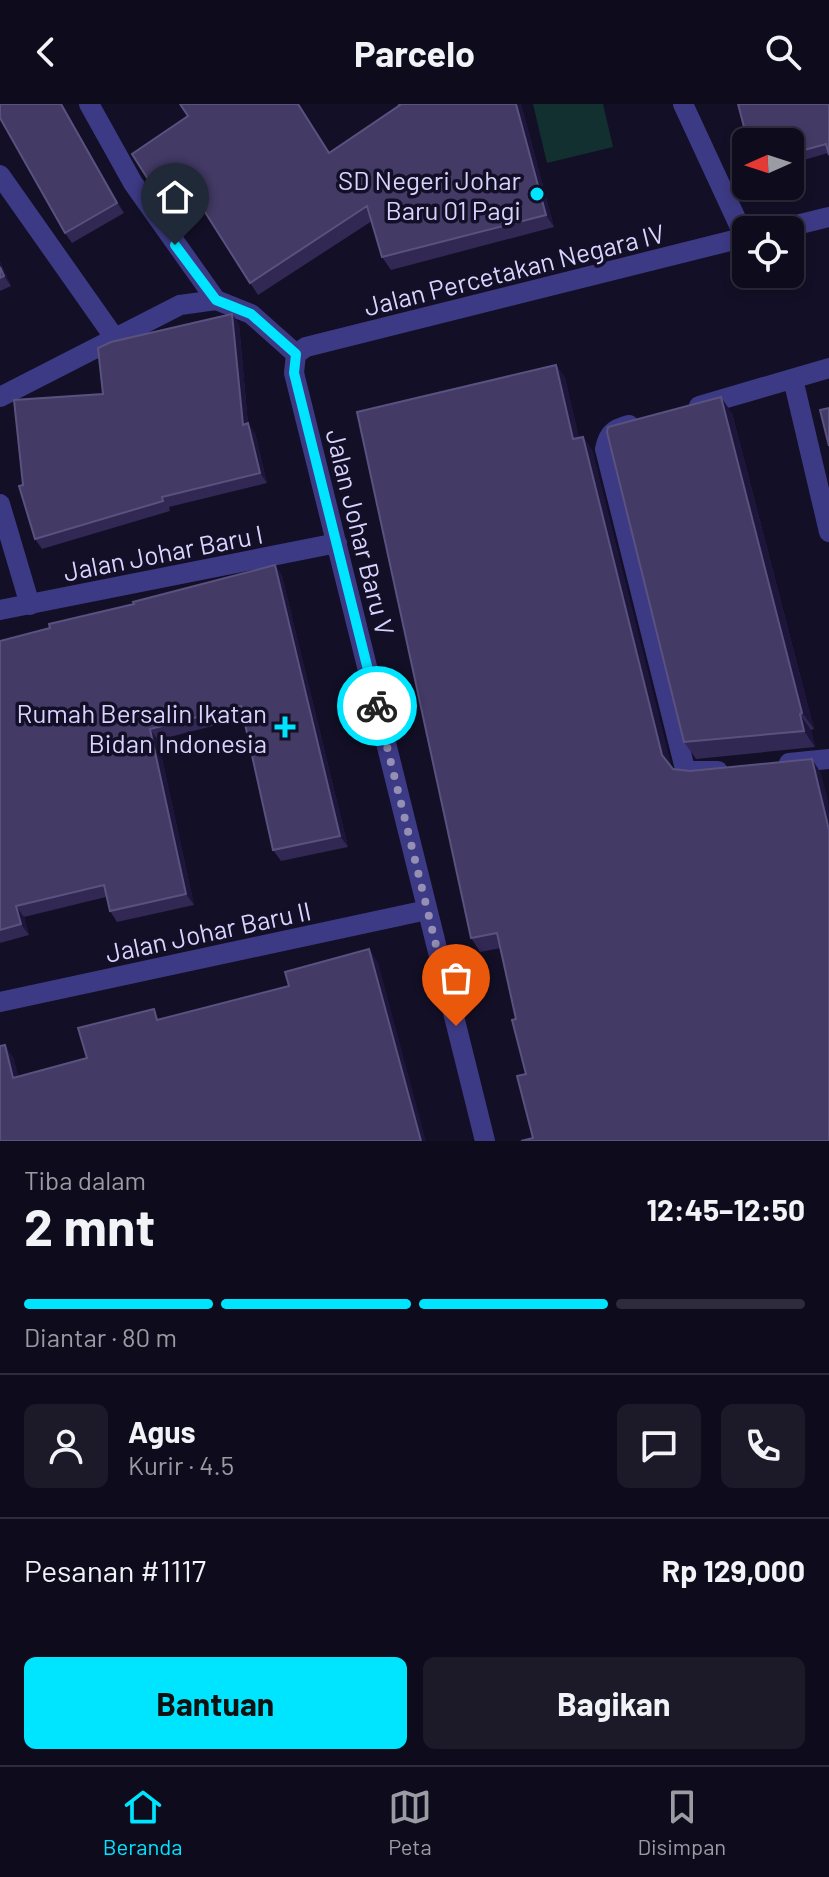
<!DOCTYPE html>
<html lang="id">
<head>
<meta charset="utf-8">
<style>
  body { margin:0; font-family:Barlow,sans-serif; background:#1c1929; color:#f1f3f6; height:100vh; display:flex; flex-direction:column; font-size:30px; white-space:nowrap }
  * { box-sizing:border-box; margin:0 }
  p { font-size:26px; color:#9b9ba3 }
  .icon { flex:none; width:44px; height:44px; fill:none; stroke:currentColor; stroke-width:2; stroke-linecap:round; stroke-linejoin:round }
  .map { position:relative; height:1037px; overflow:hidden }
  .drawer { display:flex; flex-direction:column; background:#0e0b1c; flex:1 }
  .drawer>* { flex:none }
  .needle { width:52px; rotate:267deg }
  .buttons { position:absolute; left:732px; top:24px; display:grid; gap:16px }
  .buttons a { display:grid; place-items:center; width:72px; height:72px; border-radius:12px; background:#0e0b1c; box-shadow:0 4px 12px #0003,0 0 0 2px #2e2b3b; font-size:40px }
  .pin { position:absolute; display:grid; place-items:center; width:68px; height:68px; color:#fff; margin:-82px -34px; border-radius:50% 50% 50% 0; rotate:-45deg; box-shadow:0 0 8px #0007 }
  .pin .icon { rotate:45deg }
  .courier { position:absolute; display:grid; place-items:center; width:80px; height:80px; margin:-40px; border:6px solid #00e5ff; border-radius:50%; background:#fff; color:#222; box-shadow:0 2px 10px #0007 }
  .overview em { font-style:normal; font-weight:700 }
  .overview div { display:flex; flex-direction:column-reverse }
  .overview { display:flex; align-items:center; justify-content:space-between; height:136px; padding:0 24px }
  h1 { font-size:52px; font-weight:700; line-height:60px }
  .bar { display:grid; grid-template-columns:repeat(4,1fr); gap:12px 8px; align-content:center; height:96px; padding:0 24px }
  .bar i { height:10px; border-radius:6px; background:#2e2b3b }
  .bar .active { background:#00e5ff }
  .bar p { grid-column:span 4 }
  .line { display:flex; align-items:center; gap:20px; padding:0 24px; border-top:2px solid #2e2b3b }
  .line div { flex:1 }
  .round { display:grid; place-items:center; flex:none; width:84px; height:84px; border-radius:12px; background:#1c1929 }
  .cta { display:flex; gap:16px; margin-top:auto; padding:16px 24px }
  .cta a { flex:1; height:92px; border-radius:12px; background:#00e5ff; color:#111; font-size:32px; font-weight:700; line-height:92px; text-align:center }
  .cta a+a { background:#1c1929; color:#f1f3f6 }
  header { display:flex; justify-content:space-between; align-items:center; height:104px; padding:0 24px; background:#0e0b1c; font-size:36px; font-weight:700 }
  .tab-bar { display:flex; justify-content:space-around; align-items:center; height:112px; border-top:2px solid #2e2b3b; background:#0e0b1c; font-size:22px; color:#9b9ba3 }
  .tab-bar a { display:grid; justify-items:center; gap:4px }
  .tab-bar .active { color:#00e5ff }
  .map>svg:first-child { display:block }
</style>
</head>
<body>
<header><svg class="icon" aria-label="back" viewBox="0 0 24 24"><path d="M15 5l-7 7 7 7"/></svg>Parcelo<svg class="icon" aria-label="search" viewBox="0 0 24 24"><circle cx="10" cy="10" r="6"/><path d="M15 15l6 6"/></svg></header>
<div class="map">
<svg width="829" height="1037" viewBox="0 0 829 1037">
  <rect width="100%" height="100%" fill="#130f26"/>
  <path fill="#12302f" d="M533,0H603L613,43L547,59Z"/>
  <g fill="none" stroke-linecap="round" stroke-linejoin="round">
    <path stroke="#3d3a85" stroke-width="20" d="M793,275L829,428
      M699,302L829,264
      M629,321C614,325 608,329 605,345L684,661L689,667H718
      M789,659L829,655"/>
    <path stroke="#3d3a85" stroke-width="20" d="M89,0L133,79L216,196L251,210L296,250
      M683,0L745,134
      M0,71L114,233
      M776,126L829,113
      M296,250L294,269L485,1037
      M296,250L306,243L746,133
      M0,293L180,201L216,196
      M0,400L30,501
      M0,506L337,439
      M0,898L427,806"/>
  </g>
  <path fill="#312854" d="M0,0H62L124,109L72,139L65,129Z
    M399,0H521L554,123L391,166L382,153L372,117L258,191L192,88L167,104L158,91L188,12L329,49L400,1Z
    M829,0V52L828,49L790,60V38Z
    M0,158L11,182L0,187Z
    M232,210L239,220L248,320L255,329L267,379L169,403L170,407L42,445L35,435L23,381L103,290Z
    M556,261L565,274L579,334L583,333L592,346L671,662L673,665L690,667L821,669L533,1034L526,970L516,915L501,844L480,848L471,834Z
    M732,309L814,625L811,626L815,643L696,655L684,638Z
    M275,461L282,472L348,743L281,757L273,746L244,614L158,636L194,801L117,818L110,807L106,793L24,813L29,831L0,839V537Z"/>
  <path fill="#1d163a" d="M61,0H62L124,109L117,99Z
    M516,0H521L554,123L546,111Z
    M0,158L11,182L4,172L0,163Z
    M232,210L239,220L248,320L255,329L267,379L260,369L243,321Z
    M556,261L565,274L583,349L573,335Z
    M721,293L732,309L814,625L802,609Z
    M583,333L592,346L672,665L662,651Z
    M275,461L282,472L348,743L340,732Z
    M800,610L811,626L815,643L804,627Z
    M150,625L158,636L194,801L186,790Z
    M812,655L821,669L829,700V726Z
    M16,802L24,813L29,831L21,820Z
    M369,845L378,858L426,1037H421Z
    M5,941L14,954L22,987L13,974Z"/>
  <path fill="#433a66" stroke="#5a527e" stroke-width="2" d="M0,0H61L117,99L65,129L0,14Z
    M180,0H298L329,49L400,1L399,0H516L546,111L382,153L367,102L250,179L184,75L158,91L132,50L188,12Z
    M738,0H829V51L826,40L790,50V38H748Z
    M0,163L4,172L0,174Z
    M232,210L243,321L248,319L260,369L162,393L163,397L35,435L19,382L23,381L14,296L103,290L98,244L111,238Z
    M556,261L573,335L583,333L662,651L673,665L690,667L812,655L829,726V1037H521L533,1034L517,972L526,970L512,916L516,915L497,829L471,834L357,308Z
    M721,293L802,609L800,610L804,627L684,638L607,328L608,323Z
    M829,304V342L820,306Z
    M275,461L340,732L273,746L241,602L150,625L186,790L110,807L104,781L16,802L21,820L0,826V537L50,524L49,520L134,500L133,498Z
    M369,845L421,1037H0V942L5,941L13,974L87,954L78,924L154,905L157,916L289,882L285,868Z"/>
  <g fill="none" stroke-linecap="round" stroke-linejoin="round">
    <path stroke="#948fb3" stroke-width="8" stroke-dasharray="0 14.4" d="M377,602L456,922"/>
    <path stroke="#00e5ff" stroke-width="10" d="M175,141L216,196L251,210L296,250L294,269L377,602"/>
  </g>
  <g fill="#00e5ff" stroke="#130f26" stroke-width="3">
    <circle cx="537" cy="90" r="8"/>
    <path d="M281 611h8v8h8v8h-8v8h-8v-8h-8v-8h8z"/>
  </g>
  <g text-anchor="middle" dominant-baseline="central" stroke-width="7" stroke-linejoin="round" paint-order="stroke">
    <g font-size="26" fill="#d9d4ff" stroke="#130f26" text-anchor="end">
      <text x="521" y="75">SD Negeri Johar<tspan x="521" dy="30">Baru 01 Pagi</tspan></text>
      <text x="267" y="608">Rumah Bersalin Ikatan<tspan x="267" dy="30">Bidan Indonesia</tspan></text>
    </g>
    <g font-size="26" fill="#d9d4ff" stroke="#130f26">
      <text transform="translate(514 165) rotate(-14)">Jalan Percetakan Negara IV</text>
      <text transform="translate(361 428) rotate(76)">Jalan Johar Baru V</text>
      <text transform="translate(163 448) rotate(-11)">Jalan Johar Baru I</text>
      <text transform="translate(208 827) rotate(-12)">Jalan Johar Baru II</text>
    </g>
  </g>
</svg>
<div class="buttons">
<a><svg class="needle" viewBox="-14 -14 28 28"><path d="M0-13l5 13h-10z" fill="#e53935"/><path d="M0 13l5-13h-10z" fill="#9b9ba3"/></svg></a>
<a><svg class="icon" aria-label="locate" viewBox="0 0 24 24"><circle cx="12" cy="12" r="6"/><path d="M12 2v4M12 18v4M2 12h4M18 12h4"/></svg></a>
</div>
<div class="pin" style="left:456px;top:922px;background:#ea580c"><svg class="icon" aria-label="bag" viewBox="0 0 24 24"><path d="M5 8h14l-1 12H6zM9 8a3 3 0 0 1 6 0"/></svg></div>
<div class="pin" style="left:175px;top:141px;background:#1f2937"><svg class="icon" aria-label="home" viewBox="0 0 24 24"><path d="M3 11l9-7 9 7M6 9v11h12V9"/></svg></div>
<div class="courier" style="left:377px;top:602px"><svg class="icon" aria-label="bike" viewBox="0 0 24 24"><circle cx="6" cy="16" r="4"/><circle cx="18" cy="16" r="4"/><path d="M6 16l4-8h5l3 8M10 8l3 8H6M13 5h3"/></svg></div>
</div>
<section class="drawer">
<div class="overview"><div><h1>2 mnt</h1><p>Tiba dalam</p></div><em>12:45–12:50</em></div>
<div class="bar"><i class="active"></i><i class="active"></i><i class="active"></i><i></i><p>Diantar · 80 m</p></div>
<div class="line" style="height:144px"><a class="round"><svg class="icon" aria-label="person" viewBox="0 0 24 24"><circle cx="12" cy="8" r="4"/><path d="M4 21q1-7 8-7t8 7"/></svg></a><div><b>Agus</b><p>Kurir · 4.5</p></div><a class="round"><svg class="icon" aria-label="chat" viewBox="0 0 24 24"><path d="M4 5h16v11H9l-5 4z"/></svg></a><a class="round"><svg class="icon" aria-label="phone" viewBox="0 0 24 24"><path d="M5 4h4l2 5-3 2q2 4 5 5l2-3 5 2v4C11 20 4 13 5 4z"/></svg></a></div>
<div class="line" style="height:104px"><div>Pesanan #1117</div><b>Rp 129,000</b></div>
<div class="cta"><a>Bantuan</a><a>Bagikan</a></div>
</section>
<nav class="tab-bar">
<a class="active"><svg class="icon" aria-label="home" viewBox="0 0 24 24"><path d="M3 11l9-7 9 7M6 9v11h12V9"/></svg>Beranda</a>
<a><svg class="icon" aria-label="map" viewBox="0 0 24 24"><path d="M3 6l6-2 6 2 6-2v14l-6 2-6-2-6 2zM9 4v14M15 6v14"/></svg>Peta</a>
<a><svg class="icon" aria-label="saved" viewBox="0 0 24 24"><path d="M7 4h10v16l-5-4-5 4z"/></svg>Disimpan</a>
</nav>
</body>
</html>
